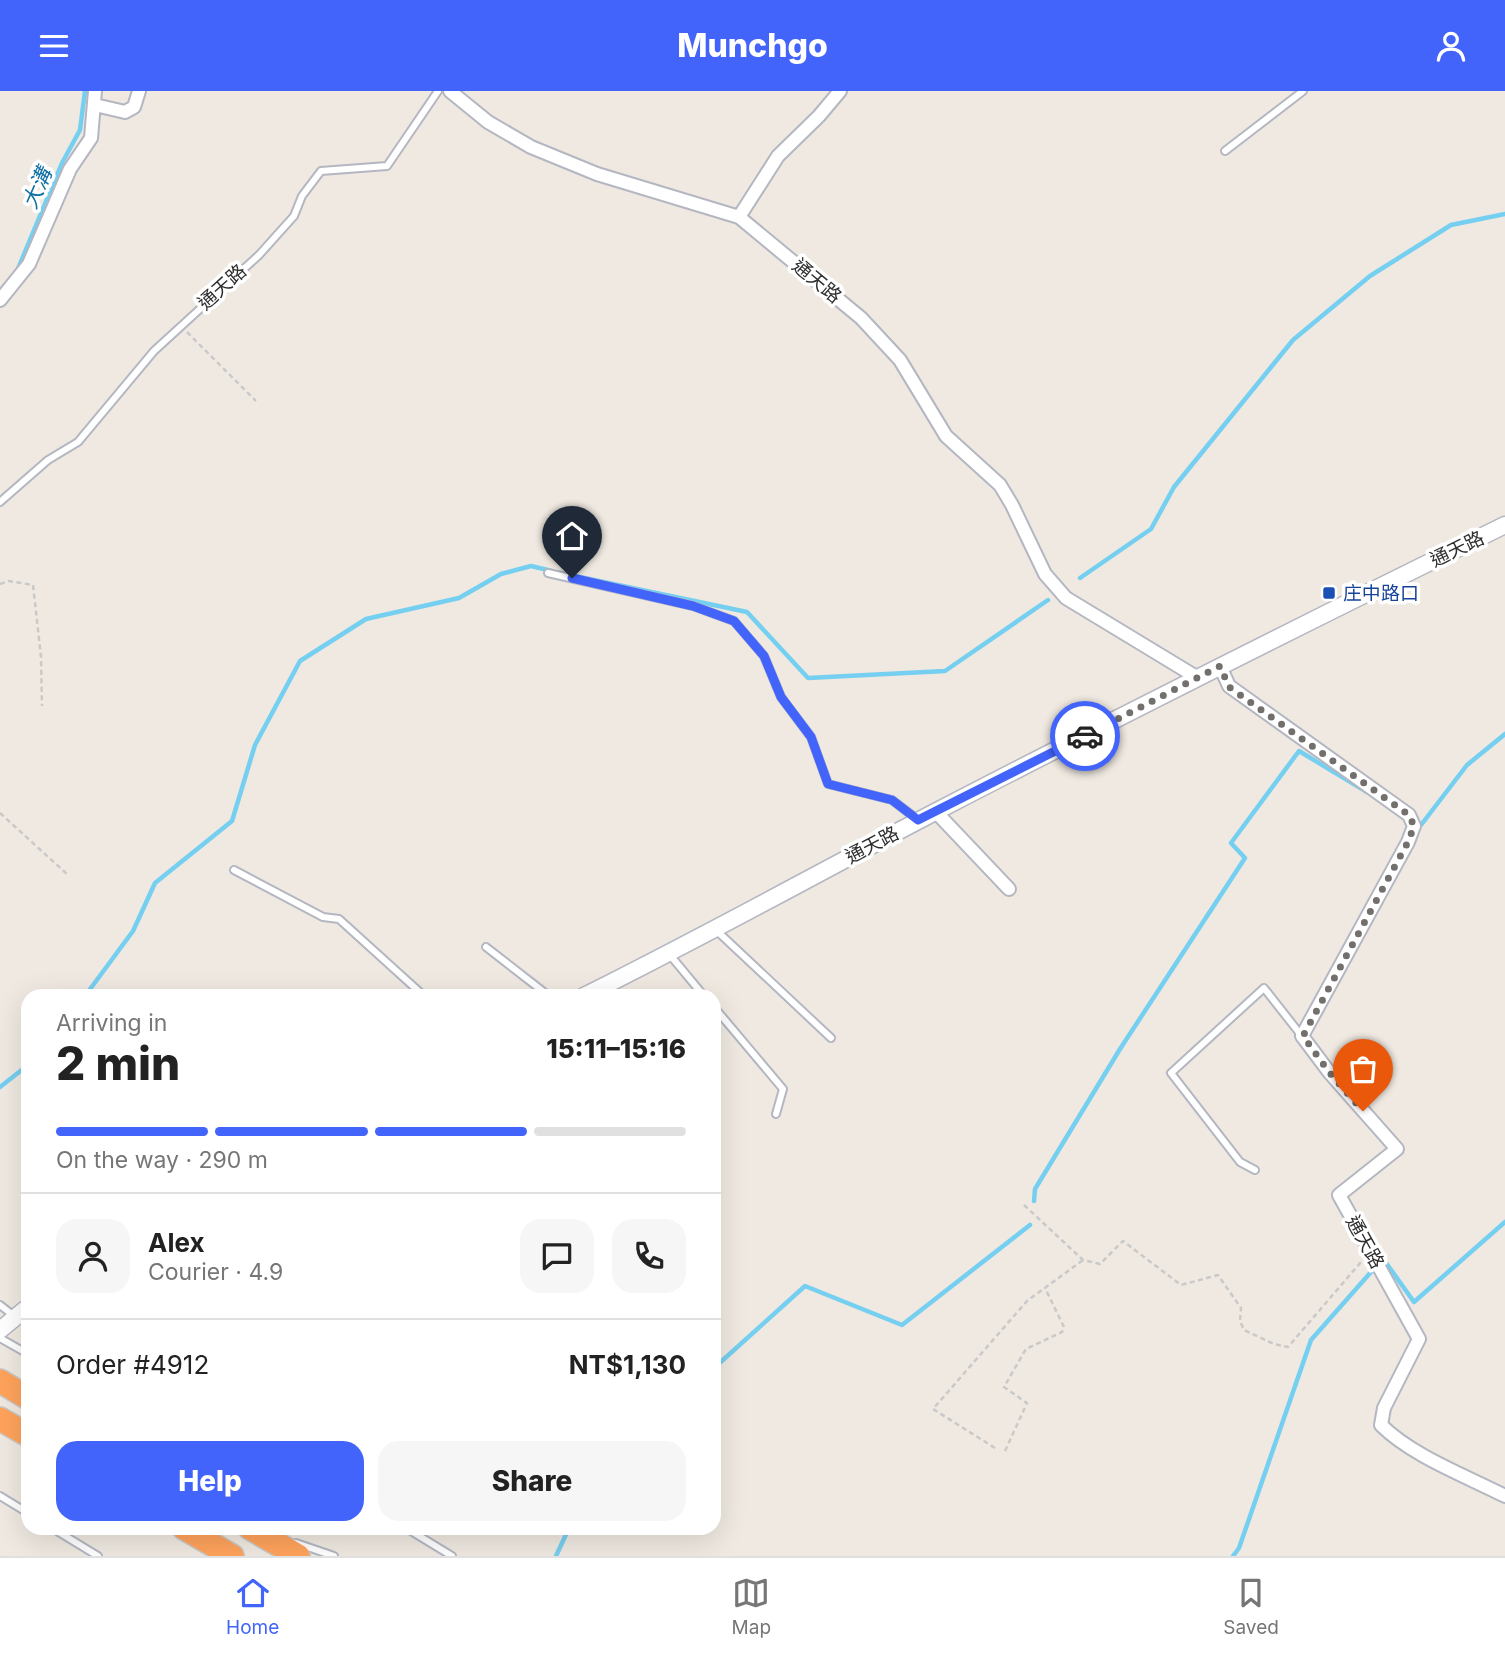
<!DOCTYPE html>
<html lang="en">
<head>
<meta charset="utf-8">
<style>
  body { margin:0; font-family:Inter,"Noto Sans TC",sans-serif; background:#f6f6f6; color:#222; height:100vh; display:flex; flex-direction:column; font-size:26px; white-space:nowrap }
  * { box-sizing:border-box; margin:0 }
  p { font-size:23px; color:#767676 }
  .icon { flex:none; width:38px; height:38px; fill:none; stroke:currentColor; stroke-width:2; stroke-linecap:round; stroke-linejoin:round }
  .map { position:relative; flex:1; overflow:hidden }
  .drawer { position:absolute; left:21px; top:898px; width:700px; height:546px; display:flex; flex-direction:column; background:#fff; border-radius:21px; box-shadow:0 7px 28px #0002 }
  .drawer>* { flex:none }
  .pin { position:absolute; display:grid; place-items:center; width:60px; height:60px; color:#fff; margin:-72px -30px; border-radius:50% 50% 50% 0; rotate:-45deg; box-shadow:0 0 7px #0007 }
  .pin .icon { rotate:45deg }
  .courier { position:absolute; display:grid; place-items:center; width:70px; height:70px; margin:-35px; border:5px solid #4264fb; border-radius:50%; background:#fff; color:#222; box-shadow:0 2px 9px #0007 }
  .summary em { font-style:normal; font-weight:800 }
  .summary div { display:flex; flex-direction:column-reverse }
  .summary { display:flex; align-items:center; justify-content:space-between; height:119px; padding:0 35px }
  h1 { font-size:46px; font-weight:800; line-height:52px }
  .bar { display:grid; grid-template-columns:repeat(4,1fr); gap:10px 7px; align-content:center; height:84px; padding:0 35px }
  .bar i { height:9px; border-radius:5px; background:#e0e0e0 }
  .bar .current { background:#4264fb }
  .bar p { grid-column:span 4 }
  .line { display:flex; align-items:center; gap:18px; padding:0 35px; border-top:2px solid #e0e0e0 }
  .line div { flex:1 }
  .round { display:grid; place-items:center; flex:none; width:74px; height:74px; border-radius:21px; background:#f6f6f6 }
  .button { display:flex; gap:14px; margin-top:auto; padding:14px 35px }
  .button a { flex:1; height:80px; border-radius:21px; background:#4264fb; color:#fff; font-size:28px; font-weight:800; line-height:80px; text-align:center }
  .button a+a { background:#f6f6f6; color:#222 }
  header { display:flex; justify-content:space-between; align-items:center; height:91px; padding:0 35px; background:#4264fb; color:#fff; font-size:32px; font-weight:800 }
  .dock { display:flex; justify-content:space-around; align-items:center; height:98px; border-top:2px solid #e0e0e0; background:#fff; font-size:19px; color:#767676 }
  .dock a { display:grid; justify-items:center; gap:4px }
  .dock .current { color:#4264fb }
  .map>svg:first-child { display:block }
</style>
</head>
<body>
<header><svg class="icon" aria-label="menu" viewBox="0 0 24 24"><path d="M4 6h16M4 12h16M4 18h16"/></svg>Munchgo<svg class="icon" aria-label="person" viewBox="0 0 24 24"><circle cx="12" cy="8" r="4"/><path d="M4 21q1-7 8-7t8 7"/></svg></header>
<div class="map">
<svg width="1505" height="1465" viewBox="0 0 1505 1465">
  <rect width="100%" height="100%" fill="#efe9e1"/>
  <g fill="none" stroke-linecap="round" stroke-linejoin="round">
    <path stroke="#75cff0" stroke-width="4.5" d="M17,180L62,72L80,39L85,0
      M561,482L747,521L808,587L945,580L1048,509
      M1080,487L1151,438L1174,396L1293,249L1370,185L1451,134L1505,123
      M1421,734L1467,674L1505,643
      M85,905L133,840L155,792L232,730L255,654L300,570L366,528L459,507L501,483L531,475L552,480
      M0,996L28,974
      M1034,1110L1035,1098L1120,958L1245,767L1231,752L1299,660L1367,701
      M1384,1169L1414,1211L1505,1131
      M714,1277L805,1195L902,1234L1030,1134
      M556,1465L569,1437
      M1233,1465L1239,1457L1311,1249L1371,1181"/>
    <defs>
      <path id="service" d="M1225,60L1303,0
        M0,411L48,369L78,351L154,260L259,164L294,125L302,105L321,80L387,75L438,0
        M548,482L693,515L734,530L764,565L781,606L811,646L828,693L892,709L917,728
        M234,779L323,826L339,828L424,905
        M717,840L831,947
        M486,856L549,905
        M670,864L704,905
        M714,916L783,998L776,1023
        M1255,1079L1240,1071L1171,982L1264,897L1301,944
        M0,1214L14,1225
        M0,1247L28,1263
        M0,1405L28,1422
        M52,1437L98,1465
        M406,1437L452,1465
        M296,1452L334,1465"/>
      <path id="minor" d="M450,0L488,31L531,56L597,83L739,126L861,227L900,269L946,345L1000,394L1012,414L1045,483L1066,507L1198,587
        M95,14L125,21L134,16L139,0
        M739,126L778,65L819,25L840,0
        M0,209L29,173L70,78L91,47L95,0
        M1220,575L1229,595L1409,724L1414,735L1408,751L1302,945L1329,981L1397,1058L1339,1104L1419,1248L1384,1317L1381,1334C1412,1365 1466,1385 1505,1405
        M935,720L1009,798"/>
      <path id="tertiary" d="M584,905C703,846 818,782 935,721C1124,623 1314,528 1505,434
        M0,1239L28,1216"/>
      <path id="motorway" d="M0,1290L28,1307
        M0,1328L28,1344
        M184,1437L232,1465
        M250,1437L298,1465"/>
    </defs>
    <use href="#service" stroke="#b4b7c1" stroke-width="10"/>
    <use href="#minor" stroke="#b4b7c1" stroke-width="16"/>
    <use href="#tertiary" stroke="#b4b7c1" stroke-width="19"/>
    <use href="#motorway" stroke="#c9c9c9" stroke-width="26"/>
    <path stroke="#c9c9c9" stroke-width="2.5" stroke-dasharray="5 3.5" stroke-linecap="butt" d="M187,241L256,310
      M0,493L9,490L33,494L41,566L42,615
      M0,722L68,784
      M1024,1114L1083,1169L1100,1173L1123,1150L1181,1194L1218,1184L1241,1217L1240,1230L1244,1239L1274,1253L1288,1256L1361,1171
      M995,1357L933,1318L1027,1210L1083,1169
      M1005,1360L1027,1312L1004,1296L1026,1258L1062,1241L1064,1236L1045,1197"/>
    <use href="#service" stroke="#fff" stroke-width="6"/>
    <use href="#minor" stroke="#fff" stroke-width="12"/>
    <use href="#tertiary" stroke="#fff" stroke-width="16"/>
    <use href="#motorway" stroke="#ffa35c" stroke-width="23"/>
  </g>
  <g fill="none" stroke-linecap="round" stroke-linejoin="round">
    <path stroke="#726f6d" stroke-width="7" stroke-dasharray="0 12.6" d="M1085,645L1220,575L1229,596L1409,724L1414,735L1408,751L1303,945L1329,981L1363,1020"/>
    <path stroke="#4264fb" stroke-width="9" d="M572,487L693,515L734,530L764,565L781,606L811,646L828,693L892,709L918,729L1085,645"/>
  </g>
  <rect fill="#1a4fb4" stroke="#fff" stroke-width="2.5" x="1322" y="495" width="14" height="14" rx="3.5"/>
  <g text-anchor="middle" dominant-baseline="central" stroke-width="7" stroke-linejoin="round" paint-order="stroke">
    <g font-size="19" fill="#2e2e2e" stroke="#fff">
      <text transform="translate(817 190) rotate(40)">通天路</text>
      <text transform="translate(222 196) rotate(-42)">通天路</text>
      <text transform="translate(1457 458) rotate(-26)">通天路</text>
      <text transform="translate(872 754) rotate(-28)">通天路</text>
      <text transform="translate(1365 1151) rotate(61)">通天路</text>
    </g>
    <g font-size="19" fill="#164399" stroke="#fff" text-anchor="start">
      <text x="1343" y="502">庄中路口</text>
    </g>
    <g font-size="21" font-style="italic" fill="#0d6fa3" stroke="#fff">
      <text transform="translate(37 97) rotate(-66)">大溝</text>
    </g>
  </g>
</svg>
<div class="pin" style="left:1363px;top:1020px;background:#ea580c"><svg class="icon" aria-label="bag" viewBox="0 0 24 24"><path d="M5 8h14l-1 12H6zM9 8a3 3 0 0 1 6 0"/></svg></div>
<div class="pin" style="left:572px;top:487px;background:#1f2937"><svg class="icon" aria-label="home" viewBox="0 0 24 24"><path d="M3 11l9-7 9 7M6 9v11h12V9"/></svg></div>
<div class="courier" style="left:1085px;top:645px"><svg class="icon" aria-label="car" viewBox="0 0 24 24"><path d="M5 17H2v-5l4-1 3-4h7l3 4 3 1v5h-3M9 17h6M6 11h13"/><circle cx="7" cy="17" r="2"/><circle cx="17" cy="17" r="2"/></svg></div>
<section class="drawer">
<div class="summary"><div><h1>2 min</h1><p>Arriving in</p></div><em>15:11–15:16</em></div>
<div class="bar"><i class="current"></i><i class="current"></i><i class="current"></i><i></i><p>On the way · 290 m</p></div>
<div class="line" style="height:126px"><a class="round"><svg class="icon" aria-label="person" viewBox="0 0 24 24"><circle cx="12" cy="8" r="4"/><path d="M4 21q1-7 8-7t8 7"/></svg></a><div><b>Alex</b><p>Courier · 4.9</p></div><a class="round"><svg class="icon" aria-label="chat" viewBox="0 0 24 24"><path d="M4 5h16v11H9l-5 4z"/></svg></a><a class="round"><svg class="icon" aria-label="phone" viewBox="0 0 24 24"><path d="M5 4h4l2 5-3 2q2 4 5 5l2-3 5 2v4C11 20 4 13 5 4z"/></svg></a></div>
<div class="line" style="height:91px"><div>Order #4912</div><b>NT$1,130</b></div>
<div class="button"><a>Help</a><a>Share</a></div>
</section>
</div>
<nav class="dock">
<a class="current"><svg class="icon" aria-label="home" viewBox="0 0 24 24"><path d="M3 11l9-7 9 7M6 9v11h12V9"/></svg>Home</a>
<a><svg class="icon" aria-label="map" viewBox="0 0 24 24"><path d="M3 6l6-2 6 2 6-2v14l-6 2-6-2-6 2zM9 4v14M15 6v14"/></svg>Map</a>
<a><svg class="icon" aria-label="saved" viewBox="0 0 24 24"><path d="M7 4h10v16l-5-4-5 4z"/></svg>Saved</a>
</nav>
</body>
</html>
